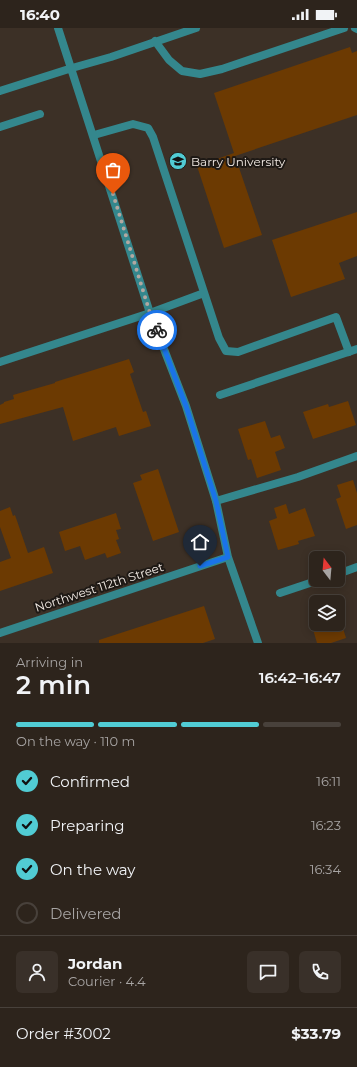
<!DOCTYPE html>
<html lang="en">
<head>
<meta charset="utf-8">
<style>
  body { margin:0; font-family:Montserrat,sans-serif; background:#393029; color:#f1f3f6; height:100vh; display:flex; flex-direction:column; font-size:15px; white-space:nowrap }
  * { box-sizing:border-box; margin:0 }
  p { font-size:13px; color:#a7a4a3 }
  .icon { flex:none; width:22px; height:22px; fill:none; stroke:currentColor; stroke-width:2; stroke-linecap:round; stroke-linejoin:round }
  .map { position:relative; height:615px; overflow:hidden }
  .panel { display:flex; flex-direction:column; background:#2d241c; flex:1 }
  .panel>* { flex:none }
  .needle { width:26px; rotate:344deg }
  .tools { position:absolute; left:309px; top:523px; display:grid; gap:8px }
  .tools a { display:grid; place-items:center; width:36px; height:36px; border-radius:6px; background:#2d241c; box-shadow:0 2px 10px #0003,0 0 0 1px #48413b; font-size:20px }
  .pin { position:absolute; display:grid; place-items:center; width:34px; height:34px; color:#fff; margin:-41px -17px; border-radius:50% 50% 50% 0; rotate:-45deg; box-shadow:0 0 4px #0007 }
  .pin .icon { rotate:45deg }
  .courier { position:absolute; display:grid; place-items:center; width:40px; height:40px; margin:-20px; border:3px solid #1a73e8; border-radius:50%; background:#fff; color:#222; box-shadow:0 1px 5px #0007 }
  .head em { font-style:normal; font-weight:600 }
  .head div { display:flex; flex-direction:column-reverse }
  .head { display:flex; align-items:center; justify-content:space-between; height:68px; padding:0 16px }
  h1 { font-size:26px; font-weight:600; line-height:30px }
  .bar { display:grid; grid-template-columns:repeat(4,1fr); gap:6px 4px; align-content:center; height:48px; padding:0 16px }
  .bar i { height:5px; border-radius:3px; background:#48413b }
  .bar .on { background:#51ccd4 }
  .bar p { grid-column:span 4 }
  .line { display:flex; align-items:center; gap:10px; padding:0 16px; border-top:1px solid #48413b }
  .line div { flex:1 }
  .round { display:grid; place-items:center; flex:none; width:42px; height:42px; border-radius:6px; background:#393029 }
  ol { padding:0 16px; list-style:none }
  li { display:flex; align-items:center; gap:12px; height:44px }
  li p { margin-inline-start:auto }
  li .icon { padding:4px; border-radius:50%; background:#51ccd4; color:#111; stroke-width:4 }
  li:last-child { color:#a7a4a3 }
  li i { width:22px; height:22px; border:2px solid #48413b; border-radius:50% }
  .status { display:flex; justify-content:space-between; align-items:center; height:28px; padding:0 20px; background:#2d241c; direction:ltr }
  .status svg { height:11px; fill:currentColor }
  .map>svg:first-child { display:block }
</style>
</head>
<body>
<div class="status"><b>16:40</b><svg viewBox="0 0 49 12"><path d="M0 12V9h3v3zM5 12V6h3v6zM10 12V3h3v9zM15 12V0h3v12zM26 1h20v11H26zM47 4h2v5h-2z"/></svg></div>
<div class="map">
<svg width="357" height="615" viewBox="0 0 357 615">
  <rect width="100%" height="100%" fill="#3c3026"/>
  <path fill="#6c3a02" d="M350,19L352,25L357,23V87L235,128L262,207L224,220L197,138L234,125L214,65Z
    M357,184V228L339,235L345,251L291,269L272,212Z
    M129,331L134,344L130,346L143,384L146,383L151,398L119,408L116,399L73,413L63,379L0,396V377L4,375V374L14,371L13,367L55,355V354Z
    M348,373L356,397L313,411L303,384L328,376L329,379Z
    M265,393L271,410L280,407L285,420L275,424L281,442L257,450L251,431L248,432L238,401Z
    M158,441L179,504L153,513L133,455L142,452L140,447Z
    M353,452L357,465V497L346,501L336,471L341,469L337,457Z
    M286,476L289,486L305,480L315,508L298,513L299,516L278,522L269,493L277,490L274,480Z
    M10,479L13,488L15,487L28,525L44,519L53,545L0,563V534L11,530L0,499V483Z
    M116,485L121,501L116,502L119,511L116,512L121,525L107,530L105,525L85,532L80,518L65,523L59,504Z
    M204,578L215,611L203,615H99V612Z
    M338,584L346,610L331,615H317L310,591L316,589V596H338Z"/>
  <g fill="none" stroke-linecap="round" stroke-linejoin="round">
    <path stroke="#34878d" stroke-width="8" d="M355,0L357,1
      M155,13L169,32L182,43L200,46L222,41L344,0
      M72,40L111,29L196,0
      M0,99L40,86
      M94,107L133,96L148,100L153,109L219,310L226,323L238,324L336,289L349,324
      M150,285L204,265
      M216,473L298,449L357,428"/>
    <path stroke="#34878d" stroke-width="8" d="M58,0L150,285L186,378L216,473L228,529L258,615
      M0,63L72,40
      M0,334L150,285
      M220,367L357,321
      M338,546L357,539
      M280,565L319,552
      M0,605L228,529"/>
  </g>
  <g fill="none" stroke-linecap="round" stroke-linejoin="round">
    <path stroke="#b2a8a1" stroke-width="4" stroke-dasharray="0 7.2" d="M113,166L150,285L157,302"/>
    <path stroke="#1a73e8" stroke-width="5" d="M157,302L186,378L216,473L228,529L200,538"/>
  </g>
  <defs>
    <symbol id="university-disc" viewBox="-11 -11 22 22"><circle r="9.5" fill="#51ccd4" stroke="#1e1915"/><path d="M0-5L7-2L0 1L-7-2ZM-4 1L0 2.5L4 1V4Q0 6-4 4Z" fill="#111"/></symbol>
  </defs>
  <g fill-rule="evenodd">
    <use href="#university-disc" x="168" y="123" width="20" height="20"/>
  </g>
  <g text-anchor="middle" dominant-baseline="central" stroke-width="4" stroke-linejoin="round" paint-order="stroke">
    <g font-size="12" fill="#f1e9e3" stroke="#1e1915" text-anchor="start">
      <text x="191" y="133">Barry University</text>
    </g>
    <g font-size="12" fill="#f1e9e3" stroke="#1e1915">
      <text transform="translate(99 559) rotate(-18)">Northwest 112th Street</text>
    </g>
  </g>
</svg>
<div class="tools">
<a><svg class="needle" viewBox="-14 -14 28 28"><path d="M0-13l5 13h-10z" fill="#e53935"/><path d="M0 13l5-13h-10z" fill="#a7a4a3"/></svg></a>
<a><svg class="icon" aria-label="layers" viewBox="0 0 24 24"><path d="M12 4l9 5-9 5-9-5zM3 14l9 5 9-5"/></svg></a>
</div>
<div class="pin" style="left:113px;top:166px;background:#ea580c"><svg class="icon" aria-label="bag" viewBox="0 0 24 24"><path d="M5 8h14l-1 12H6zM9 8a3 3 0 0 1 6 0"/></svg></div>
<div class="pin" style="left:200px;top:538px;background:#1f2937"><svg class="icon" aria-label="home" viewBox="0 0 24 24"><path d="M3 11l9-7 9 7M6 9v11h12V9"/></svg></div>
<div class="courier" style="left:157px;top:302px"><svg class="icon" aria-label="bike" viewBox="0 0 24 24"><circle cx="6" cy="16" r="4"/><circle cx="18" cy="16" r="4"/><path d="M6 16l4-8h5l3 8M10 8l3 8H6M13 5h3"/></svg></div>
</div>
<section class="panel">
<div class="head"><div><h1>2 min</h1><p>Arriving in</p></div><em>16:42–16:47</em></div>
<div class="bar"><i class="on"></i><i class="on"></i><i class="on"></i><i></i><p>On the way · 110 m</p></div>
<ol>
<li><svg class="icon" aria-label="check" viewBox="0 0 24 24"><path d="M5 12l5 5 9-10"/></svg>Confirmed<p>16:11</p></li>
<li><svg class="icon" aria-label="check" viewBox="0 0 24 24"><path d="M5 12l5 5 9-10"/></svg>Preparing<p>16:23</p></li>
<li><svg class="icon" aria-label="check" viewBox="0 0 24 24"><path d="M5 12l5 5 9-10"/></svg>On the way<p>16:34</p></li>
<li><i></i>Delivered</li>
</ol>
<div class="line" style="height:72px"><a class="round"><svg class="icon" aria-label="person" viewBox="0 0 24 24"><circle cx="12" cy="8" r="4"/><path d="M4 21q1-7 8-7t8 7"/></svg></a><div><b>Jordan</b><p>Courier · 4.4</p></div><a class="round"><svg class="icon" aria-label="chat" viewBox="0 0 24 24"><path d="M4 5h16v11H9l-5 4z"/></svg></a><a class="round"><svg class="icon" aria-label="phone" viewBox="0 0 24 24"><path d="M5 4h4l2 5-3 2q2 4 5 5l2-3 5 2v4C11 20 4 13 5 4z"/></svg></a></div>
<div class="line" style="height:52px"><div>Order #3002</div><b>$33.79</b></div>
</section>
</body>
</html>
